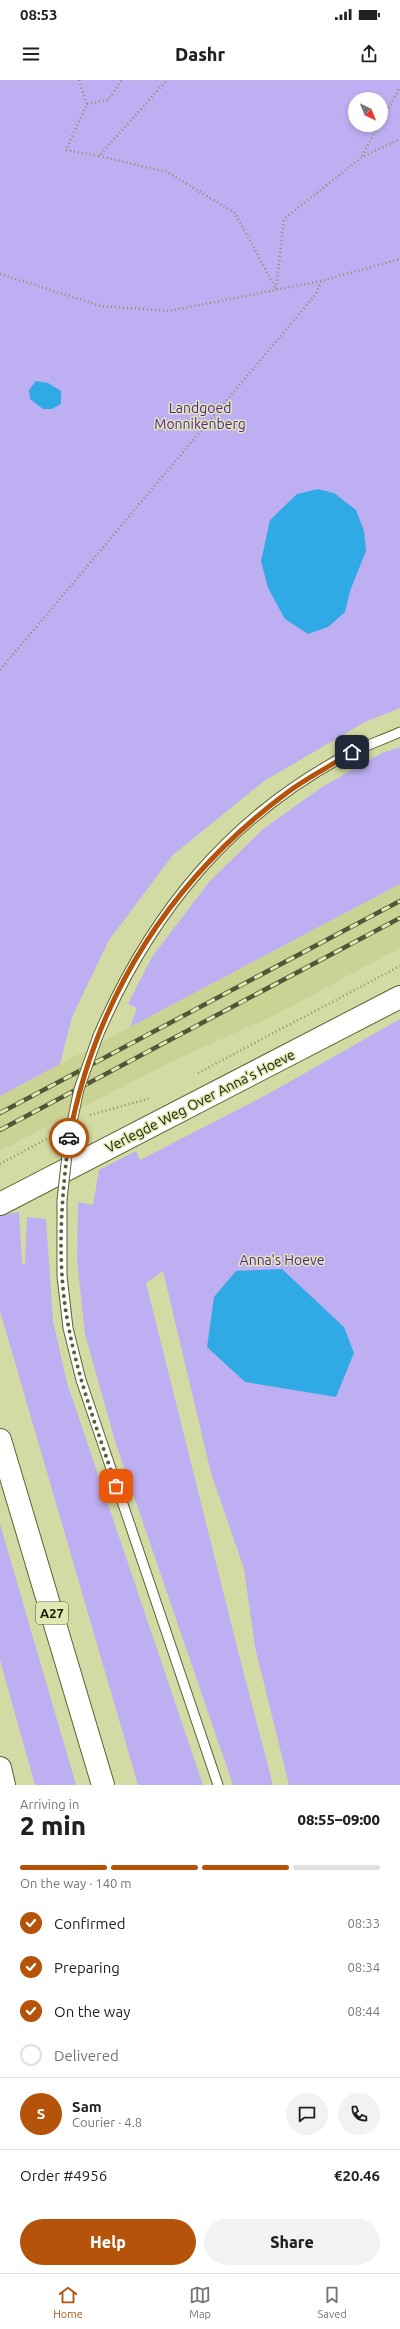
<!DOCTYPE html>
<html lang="en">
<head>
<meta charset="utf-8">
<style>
  body { margin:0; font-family:Ubuntu,sans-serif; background:#f2f2f2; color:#202124; height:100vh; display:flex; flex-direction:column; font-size:15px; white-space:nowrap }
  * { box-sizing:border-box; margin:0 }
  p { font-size:13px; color:#757577 }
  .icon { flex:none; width:22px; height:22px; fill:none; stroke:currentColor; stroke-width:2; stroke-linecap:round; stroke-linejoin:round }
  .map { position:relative; height:1705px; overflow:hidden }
  .drawer { display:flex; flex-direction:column; background:#fff; flex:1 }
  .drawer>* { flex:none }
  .needle { width:26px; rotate:137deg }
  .fabs { position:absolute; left:348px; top:12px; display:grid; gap:8px }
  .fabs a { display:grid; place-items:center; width:40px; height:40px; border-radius:50%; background:#fff; box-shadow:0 2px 6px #0003; font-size:20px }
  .pin { position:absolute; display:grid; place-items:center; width:34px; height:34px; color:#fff; margin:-17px; border-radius:8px; box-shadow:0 2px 6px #0006 }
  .courier { position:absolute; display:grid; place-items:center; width:40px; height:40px; margin:-20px; border:3px solid #b45309; border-radius:50%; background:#fff; color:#222; box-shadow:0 1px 5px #0007 }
  .headline em { font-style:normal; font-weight:800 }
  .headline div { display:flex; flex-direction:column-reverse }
  .headline { display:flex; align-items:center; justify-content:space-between; height:68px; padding:0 20px }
  h1 { font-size:26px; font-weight:800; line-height:30px }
  .bar { display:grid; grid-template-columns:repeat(4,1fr); gap:6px 4px; align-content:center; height:48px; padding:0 20px }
  .bar i { height:5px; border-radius:3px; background:#e0e0e0 }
  .bar .on { background:#b45309 }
  .bar p { grid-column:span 4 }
  .line { display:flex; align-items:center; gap:10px; padding:0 20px; border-top:1px solid #e0e0e0 }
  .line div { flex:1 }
  .round { display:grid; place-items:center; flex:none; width:42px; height:42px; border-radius:21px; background:#f2f2f2 }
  ol { padding:0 20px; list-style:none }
  li { display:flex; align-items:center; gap:12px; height:44px }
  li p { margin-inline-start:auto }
  li .icon { padding:4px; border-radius:50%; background:#b45309; color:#fff; stroke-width:4 }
  li:last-child { color:#757577 }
  li i { width:22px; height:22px; border:2px solid #e0e0e0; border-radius:50% }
  .button { display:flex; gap:8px; margin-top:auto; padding:8px 20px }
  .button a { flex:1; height:46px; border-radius:24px; background:#b45309; color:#fff; font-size:16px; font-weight:800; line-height:46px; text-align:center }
  .button a+a { background:#f2f2f2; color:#202124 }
  .status { display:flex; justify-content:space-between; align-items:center; height:28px; padding:0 20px; background:#fff; direction:ltr }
  .status svg { height:11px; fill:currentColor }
  header { display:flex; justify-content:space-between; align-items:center; height:52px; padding:0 20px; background:#fff; font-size:18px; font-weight:800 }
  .dock { display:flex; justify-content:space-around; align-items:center; height:56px; border-top:1px solid #e0e0e0; background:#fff; font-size:11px; color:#757577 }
  .dock a { display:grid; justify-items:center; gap:2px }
  .dock .on { color:#b45309 }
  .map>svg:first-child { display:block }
</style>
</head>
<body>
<div class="status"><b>08:53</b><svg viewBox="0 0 49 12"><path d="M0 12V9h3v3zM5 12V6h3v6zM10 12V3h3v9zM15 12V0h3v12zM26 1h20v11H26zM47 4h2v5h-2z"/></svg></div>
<header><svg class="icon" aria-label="menu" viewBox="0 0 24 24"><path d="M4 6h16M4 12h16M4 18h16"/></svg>Dashr<svg class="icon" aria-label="share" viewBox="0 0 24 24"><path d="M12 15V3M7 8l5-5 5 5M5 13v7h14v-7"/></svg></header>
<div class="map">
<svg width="400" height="1705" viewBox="0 0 400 1705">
  <rect width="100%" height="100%" fill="#d3dba4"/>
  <path fill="#cad394" d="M400,804V868L273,936L168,983L0,1071V1016Z"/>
  <path fill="#beaff2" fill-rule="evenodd" d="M0,0H400V628L365,642L264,701L173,775L109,860L72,937L60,984L0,1016ZM355,19H381V45H355Z
    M400,667V804L130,947L137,928L128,924L152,877L209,802L263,749L322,707L382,673Z
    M400,939V1705H289L255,1567L244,1489L211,1393L163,1191L146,1203L238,1571L273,1705H233L115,1361L85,1254L77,1180L78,1122L93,1125L99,1090L136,1071L140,1080L268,1014Z
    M19,1132L22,1184H25L27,1137L46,1139L53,1241L67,1303L203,1705H138L0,1231V1135Z
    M0,1444L76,1705H35L0,1580Z"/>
  <path fill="#30aae5" d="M36,301L48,303L61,311V324L52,329H43L30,319L29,310Z
    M318,409L334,413L356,430L364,451L366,471L350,511L345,532L328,547L308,554L285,539L268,508L261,481L270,440L297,414Z
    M282,1189L344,1247L354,1273L336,1317L245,1302L207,1267L214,1217L236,1191Z"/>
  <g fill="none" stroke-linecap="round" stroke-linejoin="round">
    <defs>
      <path id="service" d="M98,956C151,832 231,735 352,672C368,665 384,659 400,652
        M62,1120V1196L68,1248L81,1300L218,1705"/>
      <path id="secondary" d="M0,1124L400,917"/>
      <path id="motorway" d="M0,1360L103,1705
        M0,1688L4,1705"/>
    </defs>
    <use href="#service" stroke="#5d6330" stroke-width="11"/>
    <use href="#secondary" stroke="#5d6330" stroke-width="24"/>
    <use href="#motorway" stroke="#5d6330" stroke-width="24"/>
    <path stroke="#8c9268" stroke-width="2.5" stroke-dasharray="1 3" stroke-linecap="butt" d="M79,0L87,24L66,70L99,76L167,0
      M87,24L108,20L122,0
      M381,42L400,7
      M99,76L167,92L235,133L276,209L284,139L362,77L400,59
      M362,76L379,45
      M0,194L101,226L169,231L321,201L400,179
      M0,590L316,214L321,201
      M198,993L400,886
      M90,1035L151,1018
      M0,1084L52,1056"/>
    <use href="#service" stroke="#fff" stroke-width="9"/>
    <use href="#secondary" stroke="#fff" stroke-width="22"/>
    <use href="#motorway" stroke="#fff" stroke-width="22"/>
    <defs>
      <path id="rail" d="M0,1033L400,821
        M0,1050L400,838"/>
    </defs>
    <use href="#rail" stroke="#525637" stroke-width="4.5"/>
    <use href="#rail" stroke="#e0e8b1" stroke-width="3" stroke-dasharray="9" stroke-linecap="butt"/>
    <defs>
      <path id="service-bridge" d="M62,1120L69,1057L79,1009L98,956"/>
    </defs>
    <use href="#service-bridge" stroke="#5d6330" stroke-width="11" stroke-linecap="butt"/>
    <use href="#service-bridge" stroke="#fff" stroke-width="9"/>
  </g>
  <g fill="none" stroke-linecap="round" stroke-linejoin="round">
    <path stroke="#595e3d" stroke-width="4" stroke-dasharray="0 7.2" d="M69,1058C61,1121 56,1185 69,1249C79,1302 99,1354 116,1406"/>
    <path stroke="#b45309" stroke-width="5" d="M69,1058C96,915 172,798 288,712C308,697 331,686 352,672"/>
  </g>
  <g text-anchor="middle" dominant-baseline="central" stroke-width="3" stroke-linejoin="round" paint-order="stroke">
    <rect fill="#e0e8b1" stroke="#545839" stroke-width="1" x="36" y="1522" width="32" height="22" rx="3"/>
    <g font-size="13" font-weight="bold" fill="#181a06">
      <text x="52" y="1533">A27</text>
    </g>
    <g font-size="14" fill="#551aa4" stroke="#e0e8b1">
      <text x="200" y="328">Landgoed<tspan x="200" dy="16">Monnikenberg</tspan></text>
      <text x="282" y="1180">Anna's Hoeve</text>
    </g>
    <g font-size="14" fill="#181a06" stroke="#e0e8b1">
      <text transform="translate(200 1021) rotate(-27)">Verlegde Weg Over Anna's Hoeve</text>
    </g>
  </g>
</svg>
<div class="fabs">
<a><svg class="needle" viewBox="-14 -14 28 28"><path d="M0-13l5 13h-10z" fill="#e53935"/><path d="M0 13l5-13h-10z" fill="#757577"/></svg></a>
</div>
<div class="pin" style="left:116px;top:1406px;background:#ea580c"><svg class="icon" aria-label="bag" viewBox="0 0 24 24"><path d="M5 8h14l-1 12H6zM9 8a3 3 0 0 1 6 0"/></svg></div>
<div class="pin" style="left:352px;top:672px;background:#1f2937"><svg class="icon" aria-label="home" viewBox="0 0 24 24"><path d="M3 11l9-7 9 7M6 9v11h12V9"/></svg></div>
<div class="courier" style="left:69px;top:1058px"><svg class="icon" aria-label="car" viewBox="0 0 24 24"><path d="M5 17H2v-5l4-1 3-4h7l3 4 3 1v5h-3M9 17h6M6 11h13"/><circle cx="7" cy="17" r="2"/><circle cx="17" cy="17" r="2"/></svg></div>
</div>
<section class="drawer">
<div class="headline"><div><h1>2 min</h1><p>Arriving in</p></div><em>08:55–09:00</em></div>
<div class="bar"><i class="on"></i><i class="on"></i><i class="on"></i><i></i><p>On the way · 140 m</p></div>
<ol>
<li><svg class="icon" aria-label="check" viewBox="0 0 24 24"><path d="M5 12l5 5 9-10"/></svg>Confirmed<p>08:33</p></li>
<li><svg class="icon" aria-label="check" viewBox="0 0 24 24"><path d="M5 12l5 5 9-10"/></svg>Preparing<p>08:34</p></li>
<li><svg class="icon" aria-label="check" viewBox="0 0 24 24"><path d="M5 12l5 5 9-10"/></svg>On the way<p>08:44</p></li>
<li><i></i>Delivered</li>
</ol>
<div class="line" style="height:72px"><b class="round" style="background:#b45309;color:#fff">S</b><div><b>Sam</b><p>Courier · 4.8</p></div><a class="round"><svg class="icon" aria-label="chat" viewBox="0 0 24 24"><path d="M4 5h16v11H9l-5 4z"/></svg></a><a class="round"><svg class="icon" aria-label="phone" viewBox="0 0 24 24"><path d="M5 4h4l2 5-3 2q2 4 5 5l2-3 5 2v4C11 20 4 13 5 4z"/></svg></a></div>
<div class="line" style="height:52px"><div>Order #4956</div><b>€20.46</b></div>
<div class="button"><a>Help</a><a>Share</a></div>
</section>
<nav class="dock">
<a class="on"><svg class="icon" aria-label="home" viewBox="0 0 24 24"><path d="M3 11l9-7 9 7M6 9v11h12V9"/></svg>Home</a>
<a><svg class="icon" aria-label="map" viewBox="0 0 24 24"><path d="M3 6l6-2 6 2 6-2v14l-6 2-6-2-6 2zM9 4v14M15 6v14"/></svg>Map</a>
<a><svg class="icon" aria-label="saved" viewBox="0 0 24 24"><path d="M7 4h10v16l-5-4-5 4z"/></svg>Saved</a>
</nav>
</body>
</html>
